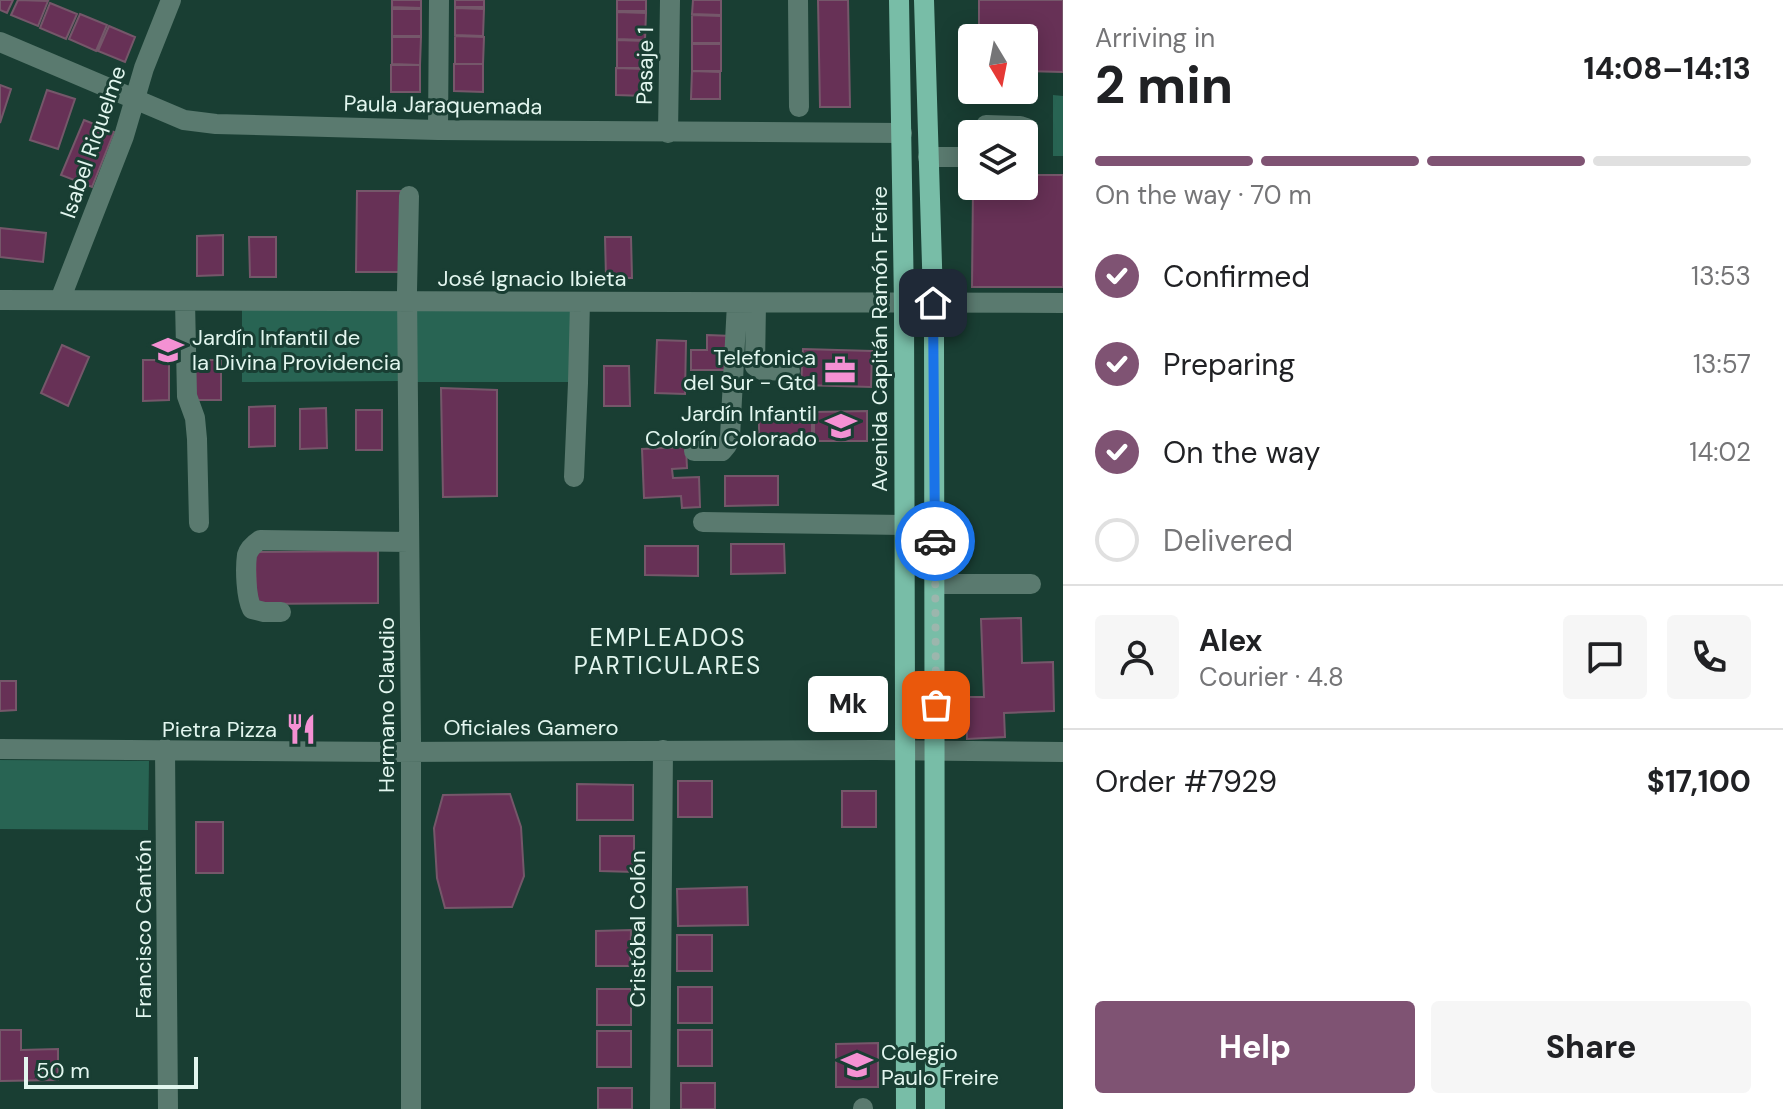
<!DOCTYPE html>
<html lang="en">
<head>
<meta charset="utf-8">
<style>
  body { margin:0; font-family:"DM Sans",sans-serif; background:#f6f6f6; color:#202124; height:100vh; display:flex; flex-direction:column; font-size:30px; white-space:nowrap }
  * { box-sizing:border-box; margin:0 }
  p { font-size:26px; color:#757577 }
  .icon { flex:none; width:44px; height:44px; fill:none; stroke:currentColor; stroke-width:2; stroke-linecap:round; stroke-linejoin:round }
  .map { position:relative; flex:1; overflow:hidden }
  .side { display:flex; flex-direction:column; background:#fff; width:720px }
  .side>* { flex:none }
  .needle { width:52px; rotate:170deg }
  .buttons { position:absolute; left:958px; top:24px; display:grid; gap:16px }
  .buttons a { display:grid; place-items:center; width:80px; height:80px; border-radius:8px; background:#fff; box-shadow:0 4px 20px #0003; font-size:40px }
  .scale { position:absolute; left:24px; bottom:20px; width:174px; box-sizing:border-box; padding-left:8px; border:4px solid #e2f6ef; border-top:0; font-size:22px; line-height:28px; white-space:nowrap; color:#e2f6ef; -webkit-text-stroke:6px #193e33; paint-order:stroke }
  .pin { position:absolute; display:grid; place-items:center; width:68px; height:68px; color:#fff; margin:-34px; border-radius:16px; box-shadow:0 4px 12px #0006 }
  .courier { position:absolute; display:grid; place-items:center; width:80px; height:80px; margin:-40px; border:6px solid #1a73e8; border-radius:50%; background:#fff; color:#222; box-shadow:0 2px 10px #0007 }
  .bubble { position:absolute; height:56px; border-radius:8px; background:#fff; box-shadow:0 4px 20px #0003; font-size:26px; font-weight:800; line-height:56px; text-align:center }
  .head em { font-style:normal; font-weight:800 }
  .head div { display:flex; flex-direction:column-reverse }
  .head { display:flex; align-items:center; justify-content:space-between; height:136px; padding:0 32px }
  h1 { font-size:52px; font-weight:800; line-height:60px }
  .bar { display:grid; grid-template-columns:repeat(4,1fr); gap:12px 8px; align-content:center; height:96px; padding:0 32px }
  .bar i { height:10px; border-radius:6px; background:#e0e0e0 }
  .bar .current { background:#7f5373 }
  .bar p { grid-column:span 4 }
  .line { display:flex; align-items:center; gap:20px; padding:0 32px; border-top:2px solid #e0e0e0 }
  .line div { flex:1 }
  .round { display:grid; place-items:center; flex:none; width:84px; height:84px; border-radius:8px; background:#f6f6f6 }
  ol { padding:0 32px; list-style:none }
  li { display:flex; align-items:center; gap:24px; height:88px }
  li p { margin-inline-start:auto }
  li .icon { padding:8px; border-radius:50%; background:#7f5373; color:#fff; stroke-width:4 }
  li:last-child { color:#757577 }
  li i { width:44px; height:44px; border:4px solid #e0e0e0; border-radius:50% }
  .primary-button { display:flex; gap:16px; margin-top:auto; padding:16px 32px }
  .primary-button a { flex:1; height:92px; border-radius:8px; background:#7f5373; color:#fff; font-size:32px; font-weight:800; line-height:92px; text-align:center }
  .primary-button a+a { background:#f6f6f6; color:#202124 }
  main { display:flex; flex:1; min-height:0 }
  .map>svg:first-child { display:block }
</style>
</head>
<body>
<main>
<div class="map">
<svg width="1063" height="1109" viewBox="0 0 1063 1109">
  <rect width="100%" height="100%" fill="#193e33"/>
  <path fill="#286453" d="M1053,95L1063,96V156H1053Z
    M242,309H401V381L242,382Z
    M574,309V382H414V310Z
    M0,760L149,761L148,830L0,829Z"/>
  <path fill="#673156" stroke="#75576a" stroke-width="2" d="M0,0H13L7,13L0,10Z
    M18,0L48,1L38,26L11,15Z
    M392,0H421V8L392,7Z
    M455,0H484V7H455Z
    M617,0H646V11H617Z
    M693,0H721V15L692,14Z
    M818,0H848L850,107H820Z
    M979,0H1063V72L1024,71V38H979Z
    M50,3L77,14L66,39L40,28Z
    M455,8L484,9L483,36L455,35Z
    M392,9H421V36H392Z
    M617,12L646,13L645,40L617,39Z
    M80,14L107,25L96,51L69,39Z
    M692,15L721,16V43H692Z
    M109,26L135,37L125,62L98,51Z
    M455,36L484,37L483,64H455Z
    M392,37H421L420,65L392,64Z
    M617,40L646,41V68H617Z
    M692,44H721V71H692Z
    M454,64H483V92L454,91Z
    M391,65H420V92H391Z
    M616,68L645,69V96L616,95Z
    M692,71L720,72V99H691Z
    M0,85L11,89L0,123Z
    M47,90L75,99L58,149L30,140Z
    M84,120L114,132L92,187L61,175Z
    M1024,175H1063V287H972L973,186H1024Z
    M357,191H401V272H356Z
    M0,228L46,233L43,262L0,257Z
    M223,235V275L197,276V236Z
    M249,237H276V277H250Z
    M605,237H631L632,278H606Z
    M707,335L732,336V370H691V350H707Z
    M657,340L686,341L685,394L655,393Z
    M62,345L89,357L68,406L41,393Z
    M803,349L872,351L871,387L801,385Z
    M143,360H169V400L143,401Z
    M195,360H221V400H195Z
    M604,366H629L630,406H604Z
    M441,388L497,390V496L443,497Z
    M275,406V446L249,447V407Z
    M326,408L327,448L300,449V409Z
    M356,410H382V450H356Z
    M759,411H812V440L759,441Z
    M867,411V441H814V412Z
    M686,447L687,468L672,469L673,478L699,477L700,507L682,508L681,496L644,498L642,449Z
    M725,476H778V505L725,506Z
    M731,544H784L785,573L731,574Z
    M645,546H698V576L645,575Z
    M378,551V603L256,604L255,552Z
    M1021,618L1022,663L1053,662L1054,711L1004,713L1005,737L967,739L966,697H984L981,619Z
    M0,681H16V710L0,711Z
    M678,781H712V817H678Z
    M577,784L633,785V820H577Z
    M842,791H876V827H842Z
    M510,794L521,827L524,876L512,907L445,908L437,878L434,828L443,795Z
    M196,822H223V873H196Z
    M600,836H634V872L600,871Z
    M747,887L748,925L678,926L677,889Z
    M631,930L630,966H596V931Z
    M677,935H712V971H677Z
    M678,987H712V1023H678Z
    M597,989H631V1025H597Z
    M0,1030H21V1050L58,1049V1080L0,1081Z
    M678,1030H712V1066H678Z
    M597,1031H631V1067H597Z
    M878,1043V1087H836V1044Z
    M681,1083H715V1109H681Z
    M598,1088H632V1109H598Z"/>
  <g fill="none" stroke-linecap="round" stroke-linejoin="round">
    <path stroke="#5a7a6f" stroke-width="20" d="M798,0L799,107
      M0,42L184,120L216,124L438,130L902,133
      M986,125L1020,126L1026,128L1028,150L1024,154
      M438,130L439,0
      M668,133L670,0
      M928,157H972
      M409,196L407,291L411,738V1109
      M0,300L1063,303
      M60,300L124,136L144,68L171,0
      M185,301L187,396L195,418L197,439L199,523
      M756,303L755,366L762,370L790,371
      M694,451H722L727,445L730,437L737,303
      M574,477L578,383L580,302
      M703,522L904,525
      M935,584H1031
      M281,612H264L252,609C246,597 245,569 247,555C249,548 254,544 260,540L409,542
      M0,749L392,752L875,750L1063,752
      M165,749L168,1109
      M863,1108V1109
      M660,1109L663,750"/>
    <path stroke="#78bda7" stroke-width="20" d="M899,0L904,303L906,1109
      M924,0L934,331L935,1109"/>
  </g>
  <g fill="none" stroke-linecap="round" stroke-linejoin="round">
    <path stroke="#9cb6ad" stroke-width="8" stroke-dasharray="0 14.4" d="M935,541L936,705"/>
    <path stroke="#1a73e8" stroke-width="10" d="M933,303L935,541"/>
  </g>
  <defs>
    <symbol id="school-bare" viewBox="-9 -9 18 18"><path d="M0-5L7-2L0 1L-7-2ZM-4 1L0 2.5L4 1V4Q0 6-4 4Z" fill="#f491d3" stroke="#193e33" stroke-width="2.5" paint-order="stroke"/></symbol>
    <symbol id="office-bare" viewBox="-9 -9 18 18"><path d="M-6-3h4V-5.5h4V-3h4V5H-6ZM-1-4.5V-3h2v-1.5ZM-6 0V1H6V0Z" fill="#f491d3" stroke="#193e33" stroke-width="2.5" paint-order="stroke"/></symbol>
    <symbol id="restaurant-bare" viewBox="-9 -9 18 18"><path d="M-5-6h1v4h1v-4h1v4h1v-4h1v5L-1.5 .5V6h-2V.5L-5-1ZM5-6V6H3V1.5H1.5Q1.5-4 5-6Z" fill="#f491d3" stroke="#193e33" stroke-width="2.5" paint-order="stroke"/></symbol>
  </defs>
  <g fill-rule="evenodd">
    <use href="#school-bare" x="146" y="328" width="44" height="44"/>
    <use href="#office-bare" x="818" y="348" width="44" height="44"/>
    <use href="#school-bare" x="819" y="404" width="44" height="44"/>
    <use href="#restaurant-bare" x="279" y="707" width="44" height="44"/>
    <use href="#school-bare" x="835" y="1043" width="44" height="44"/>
  </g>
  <g text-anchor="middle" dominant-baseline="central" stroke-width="6" stroke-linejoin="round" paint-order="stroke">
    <g font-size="22" fill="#e2f6ef" stroke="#193e33">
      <text transform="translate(645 66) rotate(-89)">Pasaje 1</text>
      <text transform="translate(443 105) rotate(1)">Paula Jaraquemada</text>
      <text transform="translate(93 142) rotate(-71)">Isabel Riquelme</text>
      <text x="532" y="278">José Ignacio Ibieta</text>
      <text transform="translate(879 339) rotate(-90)">Avenida Capitán Ramón Freire</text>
      <text transform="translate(386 705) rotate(-90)">Hermano Claudio</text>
      <text x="531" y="727">Oficiales Gamero</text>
      <text transform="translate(143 929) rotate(-90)">Francisco Cantón</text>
      <text transform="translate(637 929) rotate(-90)">Cristóbal Colón</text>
    </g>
    <g font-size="22" fill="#e2f6ef" stroke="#193e33" text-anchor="end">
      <text x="192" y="337" text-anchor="start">Jardín Infantil de<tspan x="192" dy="25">la Divina Providencia</tspan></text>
      <text x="816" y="357">Telefonica<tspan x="816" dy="25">del Sur - Gtd</tspan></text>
      <text x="817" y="413">Jardín Infantil<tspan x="817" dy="25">Colorín Colorado</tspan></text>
      <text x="277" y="729">Pietra Pizza</text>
      <text x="881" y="1052" text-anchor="start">Colegio<tspan x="881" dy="25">Paulo Freire</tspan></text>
    </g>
    <g font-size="24" letter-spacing="2" fill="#e2f6ef" stroke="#193e33">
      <text x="668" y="637">EMPLEADOS<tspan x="668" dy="28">PARTICULARES</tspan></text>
    </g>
  </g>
</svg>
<div class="buttons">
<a><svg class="needle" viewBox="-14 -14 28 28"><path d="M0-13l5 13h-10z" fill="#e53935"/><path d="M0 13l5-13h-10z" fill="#757577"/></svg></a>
<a><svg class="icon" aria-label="layers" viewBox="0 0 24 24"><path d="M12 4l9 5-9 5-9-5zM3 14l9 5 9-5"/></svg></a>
</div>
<div class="scale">50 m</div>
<div class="pin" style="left:936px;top:705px;background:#ea580c"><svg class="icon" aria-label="bag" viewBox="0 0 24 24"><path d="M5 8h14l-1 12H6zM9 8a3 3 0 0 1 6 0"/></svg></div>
<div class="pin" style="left:933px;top:303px;background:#1f2937"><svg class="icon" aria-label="home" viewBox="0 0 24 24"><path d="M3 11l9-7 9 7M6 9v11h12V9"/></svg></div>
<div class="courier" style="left:935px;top:541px"><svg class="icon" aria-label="car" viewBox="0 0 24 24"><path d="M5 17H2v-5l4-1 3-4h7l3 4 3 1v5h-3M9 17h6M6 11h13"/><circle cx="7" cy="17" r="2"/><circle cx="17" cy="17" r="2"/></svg></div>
<div class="bubble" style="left:808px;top:676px;width:80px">Mk</div>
</div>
<section class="side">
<div class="head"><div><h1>2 min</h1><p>Arriving in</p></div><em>14:08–14:13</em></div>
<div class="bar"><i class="current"></i><i class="current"></i><i class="current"></i><i></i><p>On the way · 70 m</p></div>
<ol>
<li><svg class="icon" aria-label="check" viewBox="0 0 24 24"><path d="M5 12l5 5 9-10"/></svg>Confirmed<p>13:53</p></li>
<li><svg class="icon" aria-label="check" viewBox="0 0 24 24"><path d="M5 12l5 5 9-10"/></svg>Preparing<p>13:57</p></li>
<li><svg class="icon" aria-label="check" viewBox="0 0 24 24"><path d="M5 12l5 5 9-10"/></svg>On the way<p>14:02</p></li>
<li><i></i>Delivered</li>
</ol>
<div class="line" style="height:144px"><a class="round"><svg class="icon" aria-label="person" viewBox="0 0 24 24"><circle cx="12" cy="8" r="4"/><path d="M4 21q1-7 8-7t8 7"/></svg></a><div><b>Alex</b><p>Courier · 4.8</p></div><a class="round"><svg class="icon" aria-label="chat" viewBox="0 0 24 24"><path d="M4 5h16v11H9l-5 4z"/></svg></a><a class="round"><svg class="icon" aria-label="phone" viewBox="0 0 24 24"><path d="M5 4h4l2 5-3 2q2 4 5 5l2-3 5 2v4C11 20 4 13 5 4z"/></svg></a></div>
<div class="line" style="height:104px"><div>Order #7929</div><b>$17,100</b></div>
<div class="primary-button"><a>Help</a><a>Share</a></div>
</section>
</main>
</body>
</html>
